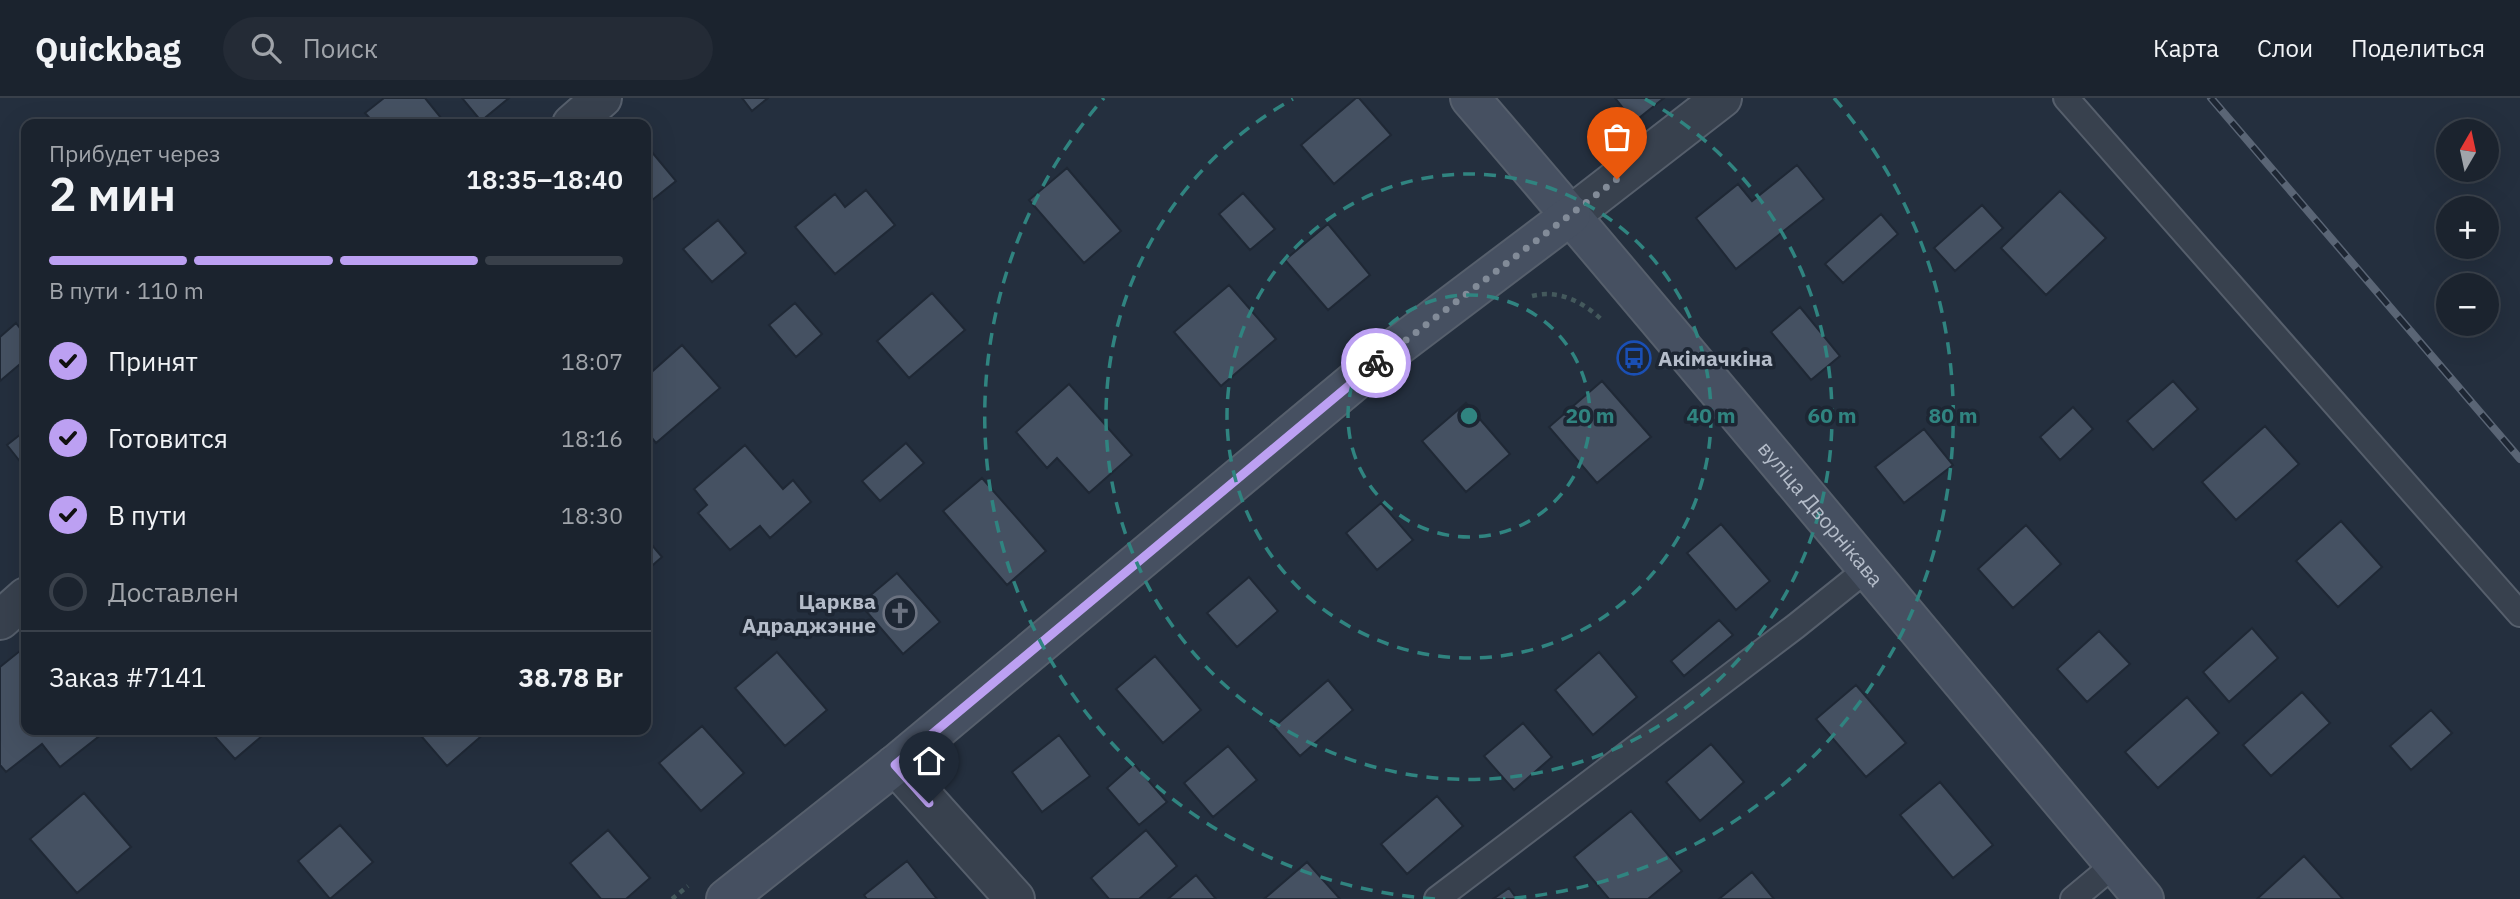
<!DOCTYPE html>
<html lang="ru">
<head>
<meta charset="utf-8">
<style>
  body { margin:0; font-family:"IBM Plex Sans",sans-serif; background:#242b36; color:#f1f3f6; height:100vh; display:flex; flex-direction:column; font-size:26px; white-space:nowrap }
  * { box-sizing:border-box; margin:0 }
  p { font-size:23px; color:#a0a4aa }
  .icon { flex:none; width:38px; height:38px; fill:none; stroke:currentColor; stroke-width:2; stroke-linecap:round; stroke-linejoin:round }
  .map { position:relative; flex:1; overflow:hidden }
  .panel { position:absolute; left:21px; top:21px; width:630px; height:616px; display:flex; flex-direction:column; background:#1b232e; border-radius:14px; box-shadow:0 7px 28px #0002,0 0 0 2px #39404a }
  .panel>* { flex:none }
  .needle { width:46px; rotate:9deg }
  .fabs { position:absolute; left:2436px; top:21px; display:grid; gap:14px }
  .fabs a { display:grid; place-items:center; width:63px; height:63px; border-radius:50%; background:#1b232e; box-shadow:0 7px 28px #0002,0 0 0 2px #39404a; font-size:35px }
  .pin { position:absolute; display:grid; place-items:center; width:60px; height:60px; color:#fff; margin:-72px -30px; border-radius:50% 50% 50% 0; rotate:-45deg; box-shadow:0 0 7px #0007 }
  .pin .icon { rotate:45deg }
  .courier { position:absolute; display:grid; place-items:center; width:70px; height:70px; margin:-35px; border:5px solid #bca0f2; border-radius:50%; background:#fff; color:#222; box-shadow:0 2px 9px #0007 }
  .headline em { font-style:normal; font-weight:600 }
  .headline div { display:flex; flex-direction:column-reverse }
  .headline { display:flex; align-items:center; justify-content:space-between; height:119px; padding:0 28px }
  h1 { font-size:46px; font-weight:600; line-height:52px }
  .bar { display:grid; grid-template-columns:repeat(4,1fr); gap:10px 7px; align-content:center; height:84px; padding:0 28px }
  .bar i { height:9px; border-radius:5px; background:#39404a }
  .bar .current { background:#bca0f2 }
  .bar p { grid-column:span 4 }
  .line { display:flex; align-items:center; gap:18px; padding:0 28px; border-top:2px solid #39404a }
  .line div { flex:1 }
  ol { padding:0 28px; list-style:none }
  li { display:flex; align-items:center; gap:21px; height:77px }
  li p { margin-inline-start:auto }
  li .icon { padding:7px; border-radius:50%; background:#bca0f2; color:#111; stroke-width:4 }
  li:last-child { color:#a0a4aa }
  li i { width:38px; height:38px; border:4px solid #39404a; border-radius:50% }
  header { display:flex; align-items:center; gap:42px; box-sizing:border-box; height:98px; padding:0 35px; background:#1b232e; border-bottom:2px solid #39404a }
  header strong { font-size:33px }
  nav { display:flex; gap:38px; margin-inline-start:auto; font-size:24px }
  .search { width:490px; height:63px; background:#242b36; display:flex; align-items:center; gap:18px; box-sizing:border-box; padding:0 24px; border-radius:38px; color:#a0a4aa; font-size:26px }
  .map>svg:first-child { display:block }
</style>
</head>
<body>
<header>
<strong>Quickbag</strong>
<div class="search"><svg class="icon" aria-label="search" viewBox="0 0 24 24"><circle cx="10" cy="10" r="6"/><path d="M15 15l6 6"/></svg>Поиск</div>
<nav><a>Карта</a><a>Слои</a><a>Поделиться</a></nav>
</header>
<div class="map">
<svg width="2520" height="801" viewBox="0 0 2520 801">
  <rect width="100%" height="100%" fill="#242f3e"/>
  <path fill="#455162" stroke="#1f2835" stroke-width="2" d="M384,0H425L446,26H375L365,15Z
    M462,0H509L481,23Z
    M742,0H768L752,13Z
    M1356,0H1359L1391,37L1334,86L1301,47Z
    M1615,0H1664L1634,24Z
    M646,47L676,83L646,107Z
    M1797,67L1824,101L1736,171L1696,120L1738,86L1752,103Z
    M1067,70L1121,133L1084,165L1029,102Z
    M866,92L895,127L835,176L795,129L835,96L845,109Z
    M2060,93L2106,140L2046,197L2001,150Z
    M1243,95L1275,131L1250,152L1219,116Z
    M1982,107L2003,130L1955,173L1934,150Z
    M1881,116L1898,136L1843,185L1825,166Z
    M718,122L746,155L712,184L683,151Z
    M1328,126L1370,177L1328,212L1285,162Z
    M1229,187L1276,241L1221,288L1174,234Z
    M932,195L965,232L909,280L877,243Z
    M795,205L822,236L796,259L769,227Z
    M1800,209L1840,258L1811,282L1771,234Z
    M16,225L26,238V261L0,283V239Z
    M682,247L720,290L656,345L646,333V279Z
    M1602,283L1651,339L1597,385L1549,329Z
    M2173,283L2198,311L2153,352L2127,323Z
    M1069,286L1132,357L1089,395L1057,360L1047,370L1016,334Z
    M1466,305L1510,356L1466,394L1422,343Z
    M2073,309L2093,331L2060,362L2040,339Z
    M2265,328L2299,366L2236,422L2202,384Z
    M1924,331L1953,367L1904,405L1875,369Z
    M26,332V371L7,347Z
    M906,345L924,365L880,403L862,383Z
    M745,347L783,391L793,382L811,404L770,440L760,428L730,452L698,415L707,407L694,391Z
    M982,380L1046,453L1007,487L943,413Z
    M1381,405L1413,442L1377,472L1346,435Z
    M2341,423L2382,469L2338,509L2296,463Z
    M1721,426L1770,483L1736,512L1687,455Z
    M2026,427L2061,466L2013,510L1978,471Z
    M646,440L662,459L646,473Z
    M897,475L940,524L903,556L860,506Z
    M1249,479L1278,513L1237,549L1207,515Z
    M1719,522L1733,537L1684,578L1671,563Z
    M2252,530L2278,560L2229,604L2203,574Z
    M2099,533L2130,566L2087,604L2057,571Z
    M26,548V632H107L60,669L42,646L6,674L0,667V569Z
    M777,554L827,612L785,648L735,590Z
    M1599,554L1637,599L1593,637L1555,592Z
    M1155,558L1201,612L1163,645L1116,591Z
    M1328,582L1353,612L1300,658L1274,629Z
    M1856,587L1906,645L1866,679L1816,621Z
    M2302,594L2330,625L2271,678L2243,647Z
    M2187,599L2219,635L2158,690L2125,654Z
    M2431,612L2452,635L2411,672L2390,648Z
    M1523,625L1552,659L1514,692L1484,658Z
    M702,628L744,675L701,713L659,665Z
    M209,632H269L235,661Z
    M416,632H484L486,634L447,668Z
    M1059,637L1090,678L1042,714L1012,674Z
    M1711,646L1744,684L1700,723L1666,684Z
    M1228,648L1257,682L1213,719L1184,685Z
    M1134,666L1167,704L1139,727L1107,690Z
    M1940,684L1993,747L1953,780L1900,717Z
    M84,695L131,749L77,795L30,741Z
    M1437,698L1463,728L1407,776L1381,746Z
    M1631,713L1682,773L1648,801H1609L1574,759Z
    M340,727L373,764L330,801L298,763Z
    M608,732L650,780L626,801H601L570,765Z
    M1146,732L1177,768L1139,801H1109L1091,780Z
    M2304,758L2343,801H2257Z
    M907,763L937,801H867L864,797Z
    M1307,764L1340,801H1264Z
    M1752,774L1774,801H1719Z
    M1196,777L1216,801H1168Z
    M1509,790L1517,801H1493Z"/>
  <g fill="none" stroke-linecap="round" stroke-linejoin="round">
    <defs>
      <path id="lane" d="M2066,0L2520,516
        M1437,801L1796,528L1867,471
        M2073,801L2115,766"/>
      <path id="street" d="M572,26L602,0
        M1571,117L1722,0
        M0,522L26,499
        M895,667L1015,801"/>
      <g id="secondary">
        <path id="s1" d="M1470,0C1698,265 1919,534 2144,801"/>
        <path d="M726,801L895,667L1387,256L1571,117"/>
      </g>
    </defs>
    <use href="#lane" stroke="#565f6c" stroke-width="28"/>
    <use href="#street" stroke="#565f6c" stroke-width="42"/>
    <use href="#secondary" stroke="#565f6c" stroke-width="42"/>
    <path stroke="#44595c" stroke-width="4.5" stroke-dasharray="5 5" stroke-linecap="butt" d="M1532,198C1559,191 1583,204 1602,222
      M672,801L688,788"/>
    <use href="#lane" stroke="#38414e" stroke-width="24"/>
    <use href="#street" stroke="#38414e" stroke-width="38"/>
    <use href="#secondary" stroke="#465061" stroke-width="38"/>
    <defs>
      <path id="rail" d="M2211,0L2520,361"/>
    </defs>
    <use href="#rail" stroke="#5a6575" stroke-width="8"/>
    <use href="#rail" stroke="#1d2633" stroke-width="5" stroke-dasharray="16" stroke-linecap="butt"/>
  </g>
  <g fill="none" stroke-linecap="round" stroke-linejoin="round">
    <path stroke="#828b98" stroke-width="7" stroke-dasharray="0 12.6" d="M1376,265L1617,81"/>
    <path stroke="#bca0f2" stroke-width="9" d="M929,705L895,667L1376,265"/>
  </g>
  <g fill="none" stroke="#308480" stroke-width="3.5" stroke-dasharray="12 9">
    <circle cx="1469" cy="318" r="121"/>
    <circle cx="1469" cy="318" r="242"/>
    <path d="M1645 1A363 363 0 1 1 1293 1"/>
    <path d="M1435 801A484 484 0 0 1 1104 0M1834 0A484 484 0 0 1 1503 801"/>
  </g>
  <defs>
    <symbol id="bus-ring" viewBox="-11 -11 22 22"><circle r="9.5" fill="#1d2633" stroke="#1a4fb4" stroke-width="1.5"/><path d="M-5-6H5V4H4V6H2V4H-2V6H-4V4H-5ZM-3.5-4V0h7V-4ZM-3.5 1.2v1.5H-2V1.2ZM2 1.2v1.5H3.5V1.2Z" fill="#1a4fb4"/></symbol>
    <symbol id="church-ring" viewBox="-11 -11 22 22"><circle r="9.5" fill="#1d2633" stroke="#6b7280" stroke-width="1.5"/><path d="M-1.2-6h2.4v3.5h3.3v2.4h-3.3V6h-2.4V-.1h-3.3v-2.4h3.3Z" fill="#6b7280"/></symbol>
  </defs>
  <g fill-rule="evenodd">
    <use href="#bus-ring" x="1615" y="241" width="38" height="38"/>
    <use href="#church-ring" x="881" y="496" width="38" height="38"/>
  </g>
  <g text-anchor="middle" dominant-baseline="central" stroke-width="7" stroke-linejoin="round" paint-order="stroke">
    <g font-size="21" font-weight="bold" fill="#b4bcc9" stroke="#1d2633" text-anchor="start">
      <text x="1658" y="260">Акімачкіна</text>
      <text x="876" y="503" text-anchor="end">Царква<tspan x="876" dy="24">Адраджэнне</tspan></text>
    </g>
    <g font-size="21" fill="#b4bcc9" stroke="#1d2633">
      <text stroke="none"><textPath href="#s1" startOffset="544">вуліца Дворнікава</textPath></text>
    </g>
  </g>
  <circle cx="1469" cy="318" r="10" fill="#308480" stroke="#1d2633" stroke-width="3.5"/>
  <g font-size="21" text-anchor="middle" font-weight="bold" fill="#308480" stroke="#1d2633" stroke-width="7" stroke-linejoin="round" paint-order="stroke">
    <text x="1590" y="325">20 m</text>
    <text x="1711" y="325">40 m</text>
    <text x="1832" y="325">60 m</text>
    <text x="1953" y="325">80 m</text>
  </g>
</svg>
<div class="fabs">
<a><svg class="needle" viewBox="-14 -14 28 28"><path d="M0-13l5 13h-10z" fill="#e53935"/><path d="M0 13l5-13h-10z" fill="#a0a4aa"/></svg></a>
<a>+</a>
<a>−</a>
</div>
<div class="pin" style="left:1617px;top:81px;background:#ea580c"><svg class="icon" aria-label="bag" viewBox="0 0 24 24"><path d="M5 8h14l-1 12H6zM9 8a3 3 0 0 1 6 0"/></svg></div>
<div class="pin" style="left:929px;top:705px;background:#1f2937"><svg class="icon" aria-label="home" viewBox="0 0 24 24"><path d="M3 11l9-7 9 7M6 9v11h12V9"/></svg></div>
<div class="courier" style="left:1376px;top:265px"><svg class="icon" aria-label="bike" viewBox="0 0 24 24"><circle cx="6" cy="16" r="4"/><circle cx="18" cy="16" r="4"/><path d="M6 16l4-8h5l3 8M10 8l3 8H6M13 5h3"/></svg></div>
<section class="panel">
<div class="headline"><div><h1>2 мин</h1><p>Прибудет через</p></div><em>18:35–18:40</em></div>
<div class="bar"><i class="current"></i><i class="current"></i><i class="current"></i><i></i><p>В пути · 110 m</p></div>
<ol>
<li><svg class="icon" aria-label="check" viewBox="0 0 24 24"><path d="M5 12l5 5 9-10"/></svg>Принят<p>18:07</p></li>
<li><svg class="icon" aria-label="check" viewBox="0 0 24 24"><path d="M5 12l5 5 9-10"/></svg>Готовится<p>18:16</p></li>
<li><svg class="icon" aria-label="check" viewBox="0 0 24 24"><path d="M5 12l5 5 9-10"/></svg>В пути<p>18:30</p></li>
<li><i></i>Доставлен</li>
</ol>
<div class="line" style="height:91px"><div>Заказ #7141</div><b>38.78 Br</b></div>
</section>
</div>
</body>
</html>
